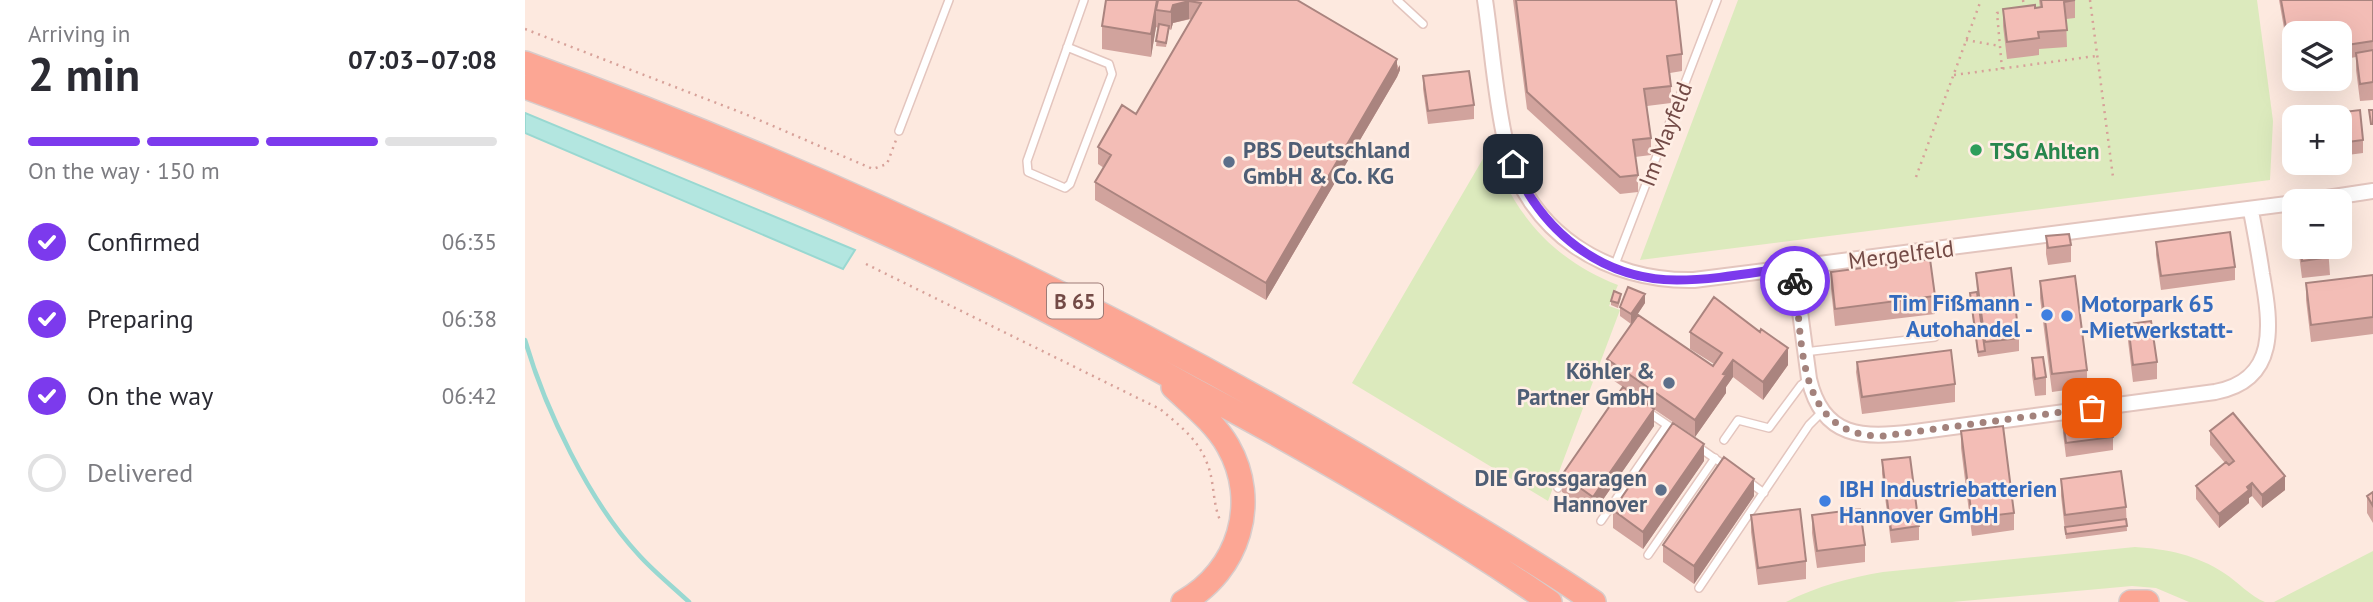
<!DOCTYPE html>
<html lang="en">
<head>
<meta charset="utf-8">
<style>
  body { margin:0; font-family:"PT Sans",sans-serif; background:#f2f2f3; color:#2b2b33; height:100vh; display:flex; flex-direction:column; font-size:26px; white-space:nowrap }
  * { box-sizing:border-box; margin:0 }
  p { font-size:23px; color:#7c7c81 }
  .icon { flex:none; width:38px; height:38px; fill:none; stroke:currentColor; stroke-width:2; stroke-linecap:round; stroke-linejoin:round }
  .map { position:relative; flex:1; overflow:hidden }
  .side { display:flex; flex-direction:column; background:#fff; width:525px }
  .side>* { flex:none }
  .buttons { position:absolute; left:1757px; top:21px; display:grid; gap:14px }
  .buttons a { display:grid; place-items:center; width:70px; height:70px; border-radius:14px; background:#fff; box-shadow:0 7px 28px #0002; font-size:35px }
  .pin { position:absolute; display:grid; place-items:center; width:60px; height:60px; color:#fff; margin:-30px; border-radius:14px; box-shadow:0 4px 10px #0006 }
  .courier { position:absolute; display:grid; place-items:center; width:70px; height:70px; margin:-35px; border:5px solid #7c3aed; border-radius:50%; background:#fff; color:#222; box-shadow:0 2px 9px #0007 }
  .overview em { font-style:normal; font-weight:800 }
  .overview div { display:flex; flex-direction:column-reverse }
  .overview { display:flex; align-items:center; justify-content:space-between; height:119px; padding:0 28px }
  h1 { font-size:46px; font-weight:800; line-height:52px }
  .bar { display:grid; grid-template-columns:repeat(4,1fr); gap:10px 7px; align-content:center; height:84px; padding:0 28px }
  .bar i { height:9px; border-radius:5px; background:#e1e1e2 }
  .bar .on { background:#7c3aed }
  .bar p { grid-column:span 4 }
  ol { padding:0 28px; list-style:none }
  li { display:flex; align-items:center; gap:21px; height:77px }
  li p { margin-inline-start:auto }
  li .icon { padding:7px; border-radius:50%; background:#7c3aed; color:#fff; stroke-width:4 }
  li:last-child { color:#7c7c81 }
  li i { width:38px; height:38px; border:4px solid #e1e1e2; border-radius:50% }
  main { display:flex; flex:1; min-height:0 }
  .map>svg:first-child { display:block }
</style>
</head>
<body>
<main>
<section class="side">
<div class="overview"><div><h1>2 min</h1><p>Arriving in</p></div><em>07:03–07:08</em></div>
<div class="bar"><i class="on"></i><i class="on"></i><i class="on"></i><i></i><p>On the way · 150 m</p></div>
<ol>
<li><svg class="icon" aria-label="check" viewBox="0 0 24 24"><path d="M5 12l5 5 9-10"/></svg>Confirmed<p>06:35</p></li>
<li><svg class="icon" aria-label="check" viewBox="0 0 24 24"><path d="M5 12l5 5 9-10"/></svg>Preparing<p>06:38</p></li>
<li><svg class="icon" aria-label="check" viewBox="0 0 24 24"><path d="M5 12l5 5 9-10"/></svg>On the way<p>06:42</p></li>
<li><i></i>Delivered</li>
</ol>
</section>
<div class="map">
<svg width="1848" height="602" viewBox="0 0 1848 602">
  <rect width="100%" height="100%" fill="#fde9df"/>
  <path fill="#dceabd" d="M1213,0H1732L1748,121L1745,180L1115,260Z
    M966,145C985,212 1028,260 1093,285L1084,306L1095,310L1023,501L827,383Z
    M1610,547C1642,549 1672,555 1699,573C1713,582 1725,596 1740,602H1664L1631,588L1607,586L1427,602H1261C1293,586 1323,578 1358,572Z
    M1848,551V602H1749Z"/>
  <path fill="#b3e6e0" stroke="#99d8d1" stroke-width="2" d="M0,113L330,250L318,269L0,133Z"/>
  <g fill="none" stroke-linecap="round" stroke-linejoin="round">
    <path stroke="#99d8d1" stroke-width="4.5" d="M0,340C20,409 64,501 113,554C128,571 147,586 164,602"/>
    <defs>
      <path id="service" d="M872,0L898,24
        M542,47L584,64L587,74L545,184L540,188L503,172L502,161L559,0
        M374,131L424,0
        M1089,267L1192,0
        M1279,352L1410,337
        M1123,412L1151,431
        M1199,440L1213,420L1244,428L1276,385L1284,379
        M1172,446L1202,467
        M1224,482L1239,493
        M1033,488L1043,474
        M1076,521L1142,425
        M1123,555L1190,458
        M1174,588L1284,425L1297,412"/>
      <path id="minor" d="M960,0C967,47 970,97 981,144C1002,233 1082,282 1169,280L1769,203
        M1782,201L1848,191
        M1269,267L1284,379C1298,439 1338,438 1390,432L1690,392C1754,380 1746,324 1737,274C1734,253 1730,232 1726,211"/>
      <path id="trunk" d="M0,63C323,181 634,330 926,512C974,541 1023,570 1069,602
        M0,87C155,144 309,206 458,279C529,313 599,351 668,389C790,454 910,523 1025,602
        M648,387C667,405 690,423 703,446C735,502 714,571 658,602
        M1606,602H1622"/>
    </defs>
    <use href="#service" stroke="#e3c5be" stroke-width="10"/>
    <use href="#minor" stroke="#e3c5be" stroke-width="18"/>
    <use href="#trunk" stroke="#d8cccb" stroke-width="26"/>
    <path stroke="#d7a199" stroke-width="2.5" stroke-dasharray="2 5" stroke-linecap="butt" d="M1498,0L1499,7
      M1565,0L1588,177
      M0,29L220,114L348,169L362,164L371,140
      M1441,40L1475,46
      M1477,69L1472,13L1479,12
      M1429,75L1571,56
      M1391,177L1456,0
      M341,264L635,409C654,425 673,439 682,463C690,482 687,504 696,522"/>
    <use href="#service" stroke="#fff" stroke-width="7"/>
    <use href="#minor" stroke="#fff" stroke-width="14"/>
    <use href="#trunk" stroke="#fca694" stroke-width="23"/>
  </g>
  <path fill="#d1a39d" d="M581,0H772L872,64L875,70L872,77L741,300L570,200V182L579,168L573,164V147L611,114L666,19L648,23L646,30L644,29L641,47L631,46L633,28L631,27L626,57L577,49V26Z
    M988,0H1151L1157,54V71L1145,73L1146,86V103L1122,106L1126,138V155L1110,157L1113,175V192L1095,194L1002,109Z
    M1514,0H1550V18L1541,19L1542,47L1514,49V55L1482,59L1478,26V9L1515,8Z
    M1754,0H1848V100L1835,101L1831,70V57L1815,60V33H1769V68H1766Z
    M898,76L949,105V119L903,124L898,89Z
    M1815,117L1838,140V153L1815,156Z
    M1521,236L1546,245V262L1523,265L1521,254Z
    M1631,242L1710,267V280L1636,290L1631,255Z
    M1773,247H1803L1805,275L1777,278Z
    M1306,272L1410,296V314L1310,326L1306,289Z
    M1451,273L1494,338V351L1453,357L1445,297V293L1452,292Z
    M1848,275V334L1786,342L1781,300V283Z
    M1515,281L1562,370V387L1527,392L1515,298Z
    M1096,298L1093,308L1086,305V301Z
    M1120,303L1106,324L1095,316V307Z
    M1603,324L1632,362V379L1608,382L1603,341Z
    M1165,332L1263,365L1238,400L1208,377L1201,387V393L1170,437L1111,397L1129,426L1068,514L1037,492V475L1098,387L1082,376V359L1188,366L1189,364L1165,349Z
    M1507,358L1521,377V395L1510,396L1507,375Z
    M1332,362L1430,384V402L1337,414L1331,372Z
    M1538,419L1588,437V450L1541,457L1538,433Z
    M1436,431L1489,513V530L1447,536L1436,448Z
    M1685,431L1760,490L1737,508L1727,496L1724,498V503L1694,528L1671,499V486L1700,463L1685,445Z
    M1357,460L1394,526V540L1366,543L1357,474Z
    M1179,461L1118,549L1088,528V510Z
    M1536,479L1601,507L1602,531L1541,539L1536,496Z
    M1848,492V523L1842,513V496Z
    M1229,496L1169,584L1138,562V545Z
    M1226,515L1281,561V579L1233,585L1226,532Z
    M1287,515L1340,545V562L1292,568L1287,533Z"/>
  <path fill="#aa847f" d="M632,0H636L631,10V27L626,57V34Z
    M664,1V19L648,23L646,30V12L648,5Z
    M872,59V70L875,65V70L872,77L741,300V283Z
    M1120,294V303L1106,324V314Z
    M1263,348V365L1238,400V382Z
    M1208,360V377L1201,387V393L1170,437V420Z
    M1129,409V426L1068,514V497Z
    M1179,444V461L1118,549V532Z
    M1760,476V490L1737,508V495Z
    M1229,479V496L1169,584V566Z
    M1727,483V496L1724,498V503L1694,528V514Z"/>
  <path fill="#f3bdb6" stroke="#aa847f" stroke-width="2" d="M581,0H632L626,34L577,26Z
    M633,0H772L872,59L741,283L570,182L586,155L573,147L597,105L611,114L676,3L664,1L648,5L646,12L631,10Z
    M991,0H1151L1157,54L1142,56L1146,86L1119,89L1126,138L1108,140L1113,175L1095,177L1002,92Z
    M1516,0H1550L1539,2L1542,30L1513,32L1514,38L1482,42L1478,9L1510,5V8L1517,7Z
    M1756,0H1848V41L1815,46V33H1769V55H1766Z
    M634,24L644,26L641,43L631,41Z
    M1848,50V82L1835,84L1831,53Z
    M944,71L949,105L903,111L898,76Z
    M1835,110L1838,140L1815,143V117H1777Z
    M1844,110H1848V124H1846Z
    M1705,232L1710,267L1636,276L1631,242Z
    M1544,234L1546,245L1523,248L1521,236Z
    M1776,247H1803L1805,257L1777,261Z
    M1405,259L1410,296L1310,309L1306,272Z
    M1486,268L1494,338L1460,342L1451,273Z
    M1848,275V317L1786,325L1781,283Z
    M1550,276L1562,370L1527,374L1515,281Z
    M1103,287L1120,294L1106,314L1095,307Z
    M1089,291L1096,294L1093,303L1086,301Z
    M1452,292L1460,351L1453,352L1445,293Z
    M1189,297L1235,332L1236,329L1263,348L1238,382L1208,360L1198,374L1201,375L1170,420L1082,359L1113,315L1188,366L1197,353L1165,332Z
    M1626,321L1632,362L1608,365L1603,324Z
    M1426,350L1430,384L1337,397L1332,362Z
    M1518,357L1521,377L1510,379L1507,358Z
    M1098,387L1129,409L1068,497L1037,475Z
    M1585,413L1588,437L1541,443L1538,419L1556,417L1559,419Z
    M1708,413L1760,476L1737,495L1727,483L1722,487L1724,490L1694,514L1671,486L1701,462L1704,465L1709,461L1685,431Z
    M1148,423L1179,444L1118,532L1088,510Z
    M1478,426L1489,513L1447,518L1436,431Z
    M1199,457L1229,479L1169,566L1138,545Z
    M1385,457L1394,526L1366,530L1357,460Z
    M1596,471L1601,507L1540,515L1536,479Z
    M1848,492V506L1842,496Z
    M1275,509L1281,561L1233,568L1226,515Z
    M1335,509L1340,545L1292,551L1287,515Z
    M1601,519L1602,526L1541,534L1540,527Z"/>
  <g fill="none" stroke-linecap="round" stroke-linejoin="round">
    <path stroke="#a3827c" stroke-width="7" stroke-dasharray="0 12.6" d="M1270,281C1278,344 1271,437 1358,436L1567,408"/>
    <path stroke="#7c3aed" stroke-width="9" d="M988,164C1017,231 1076,280 1152,280C1191,280 1230,272 1269,267L1270,281"/>
  </g>
  <circle fill="#2e9e5b" stroke="#ffeee5" stroke-width="2.5" cx="1451" cy="150" r="7"/>
  <g fill="#5c6f8a" stroke="#ffeee5" stroke-width="2.5">
    <circle cx="704" cy="162" r="7"/>
    <circle cx="1144" cy="383" r="7"/>
    <circle cx="1136" cy="490" r="7"/>
  </g>
  <g fill="#3f7fe0" stroke="#ffeee5" stroke-width="2.5">
    <circle cx="1522" cy="315" r="7"/>
    <circle cx="1542" cy="316" r="7"/>
    <circle cx="1300" cy="501" r="7"/>
  </g>
  <g text-anchor="middle" dominant-baseline="central" stroke-width="5" stroke-linejoin="round" paint-order="stroke">
    <rect fill="#ffeee5" stroke="#9d7b76" stroke-width="2" x="522" y="283.5" width="56" height="35" rx="5"/>
    <g font-size="21" font-weight="bold" fill="#734a46">
      <text x="550" y="301">B 65</text>
    </g>
    <g font-size="23" fill="#734a46" stroke="#ffeee5">
      <text transform="translate(1140 134) rotate(-69)">Im Mayfeld</text>
      <text transform="translate(1376 254) rotate(-7)">Mergelfeld</text>
    </g>
    <g font-size="23" font-weight="bold" fill="#4e5e75" stroke="#ffeee5" text-anchor="end">
      <text x="718" y="149" text-anchor="start">PBS Deutschland<tspan x="718" dy="26">GmbH &amp; Co. KG</tspan></text>
      <text x="1130" y="370">Köhler &amp;<tspan x="1130" dy="26">Partner GmbH</tspan></text>
      <text x="1122" y="477">DIE Grossgaragen<tspan x="1122" dy="26">Hannover</tspan></text>
    </g>
    <g font-size="23" font-weight="bold" fill="#27864d" stroke="#ffeee5" text-anchor="start">
      <text x="1465" y="150">TSG Ahlten</text>
    </g>
    <g font-size="23" font-weight="bold" fill="#366cbe" stroke="#ffeee5" text-anchor="start">
      <text x="1508" y="302" text-anchor="end">Tim Fißmann -<tspan x="1508" dy="26">Autohandel -</tspan></text>
      <text x="1556" y="303">Motorpark 65<tspan x="1556" dy="26">-Mietwerkstatt-</tspan></text>
      <text x="1314" y="488">IBH Industriebatterien<tspan x="1314" dy="26">Hannover GmbH</tspan></text>
    </g>
  </g>
</svg>
<div class="buttons">
<a><svg class="icon" aria-label="layers" viewBox="0 0 24 24"><path d="M12 4l9 5-9 5-9-5zM3 14l9 5 9-5"/></svg></a>
<a>+</a>
<a>−</a>
</div>
<div class="pin" style="left:1567px;top:408px;background:#ea580c"><svg class="icon" aria-label="bag" viewBox="0 0 24 24"><path d="M5 8h14l-1 12H6zM9 8a3 3 0 0 1 6 0"/></svg></div>
<div class="pin" style="left:988px;top:164px;background:#1f2937"><svg class="icon" aria-label="home" viewBox="0 0 24 24"><path d="M3 11l9-7 9 7M6 9v11h12V9"/></svg></div>
<div class="courier" style="left:1270px;top:281px"><svg class="icon" aria-label="bike" viewBox="0 0 24 24"><circle cx="6" cy="16" r="4"/><circle cx="18" cy="16" r="4"/><path d="M6 16l4-8h5l3 8M10 8l3 8H6M13 5h3"/></svg></div>
</div>
</main>
</body>
</html>
